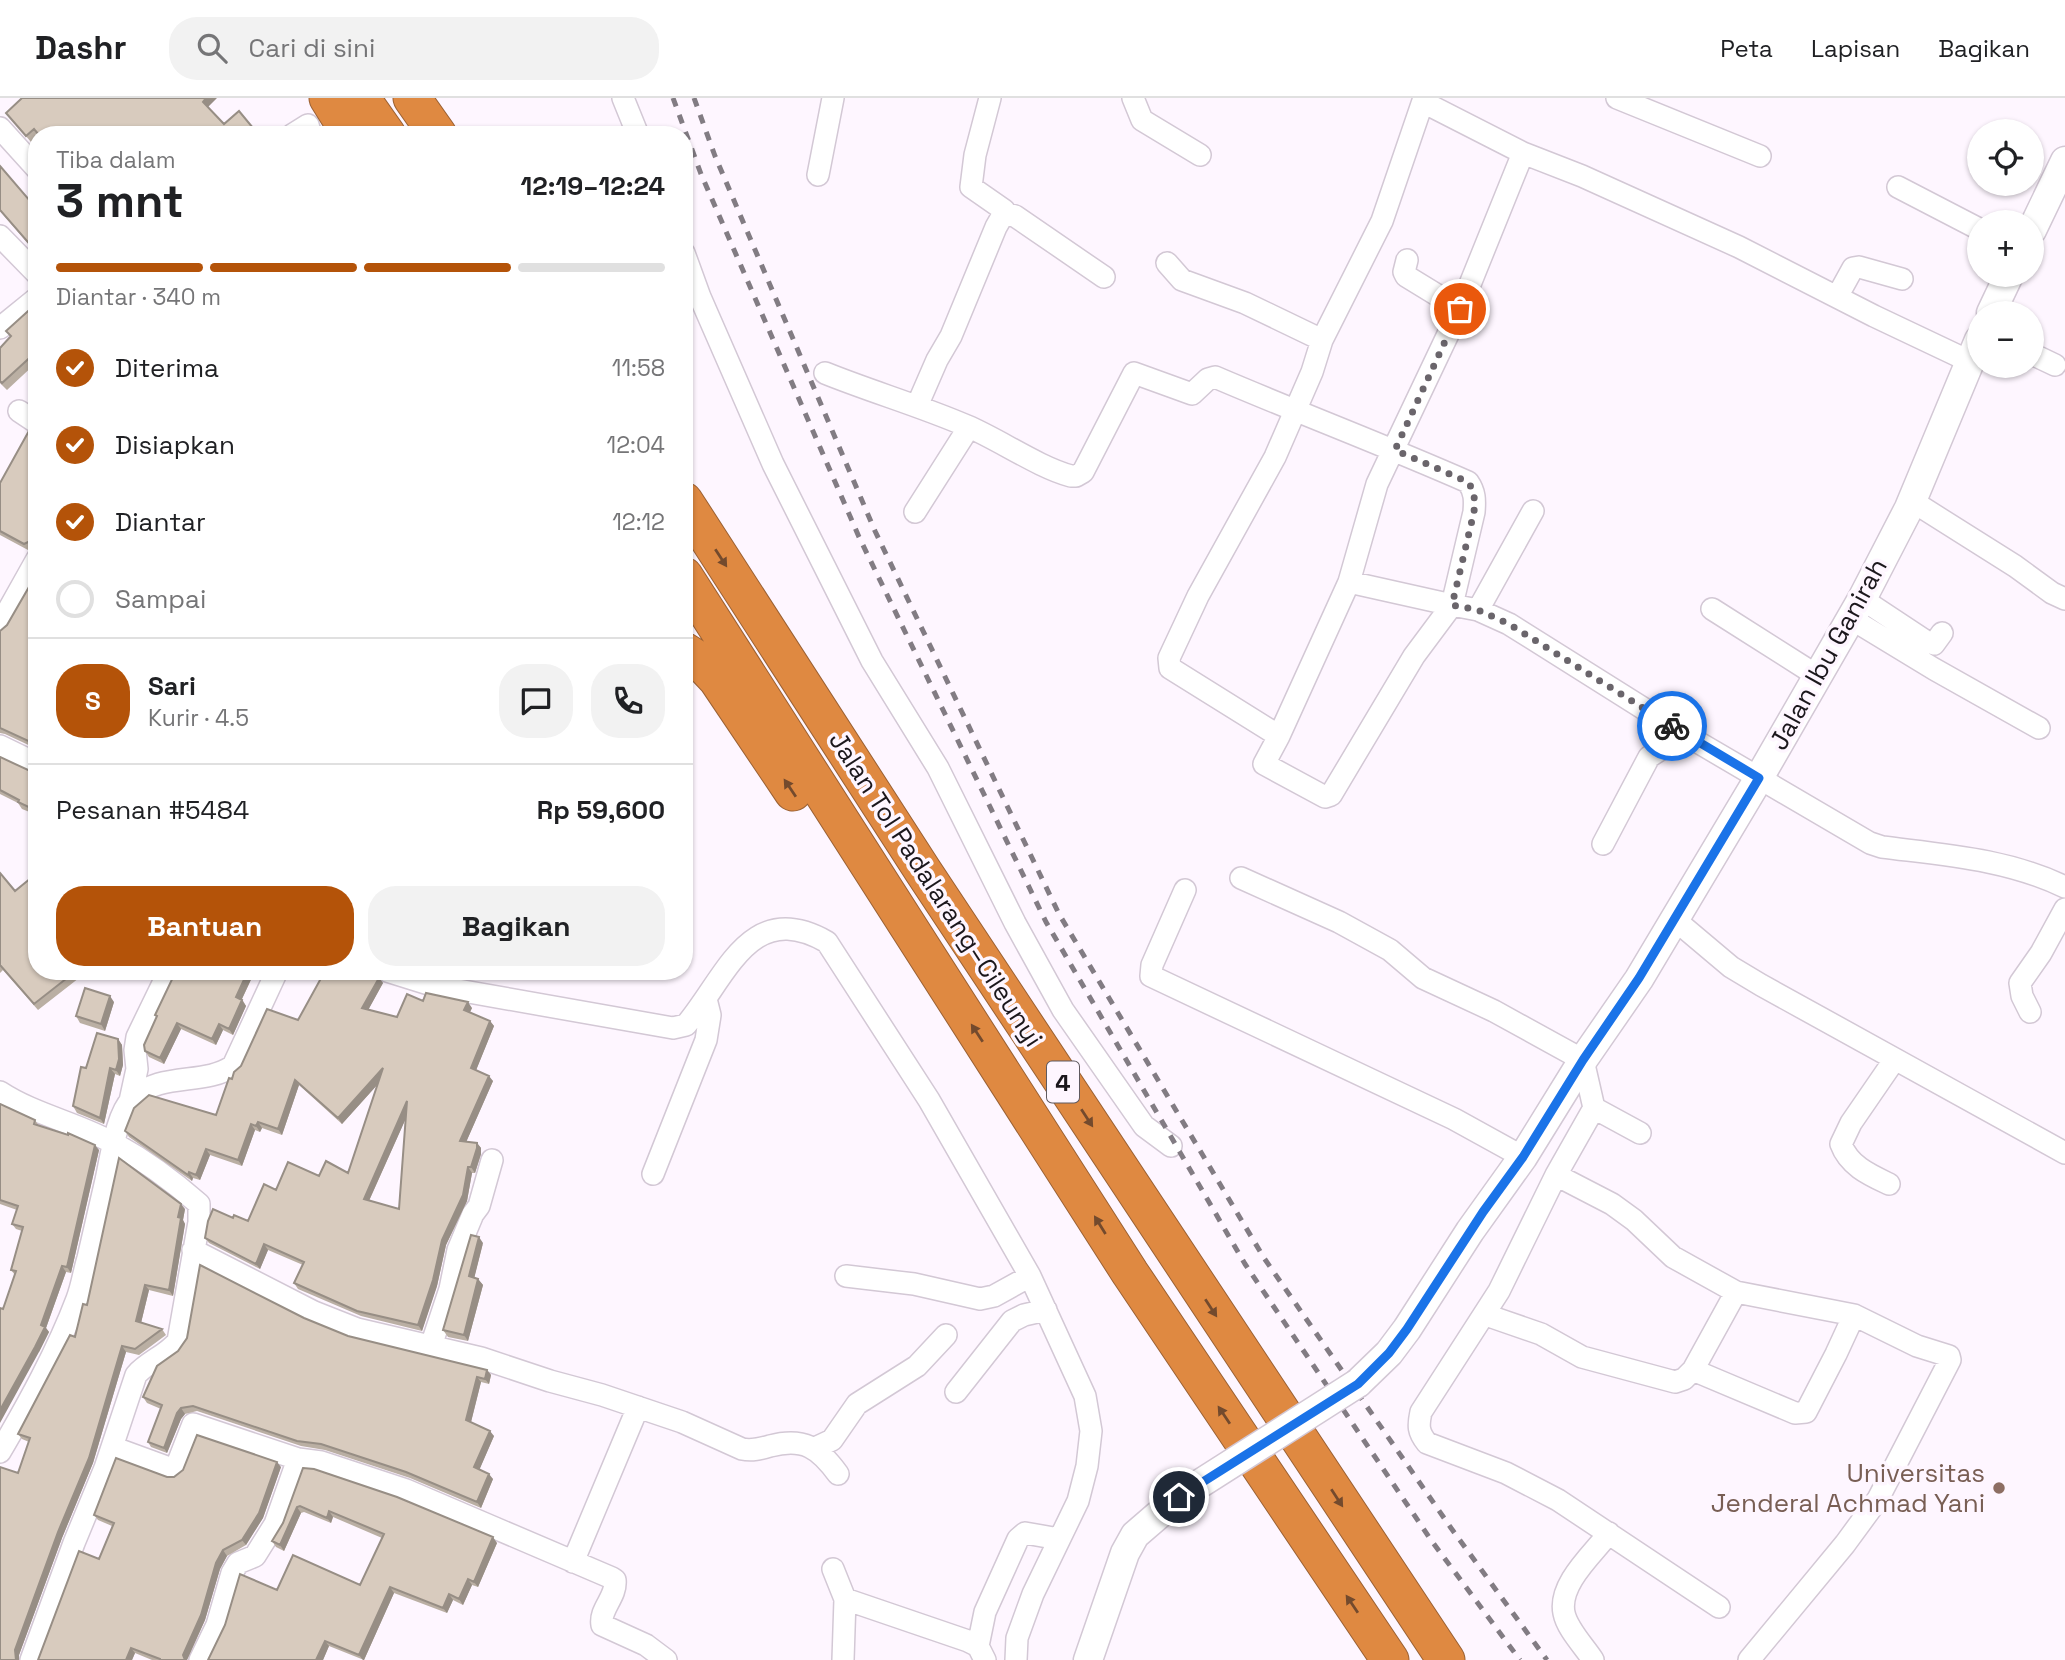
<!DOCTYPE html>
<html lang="id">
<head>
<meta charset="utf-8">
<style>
  body { margin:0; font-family:"Space Grotesk",sans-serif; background:#f2f2f2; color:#202124; height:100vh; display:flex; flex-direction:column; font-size:26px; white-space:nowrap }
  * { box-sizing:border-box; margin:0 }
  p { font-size:23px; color:#757577 }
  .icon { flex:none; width:38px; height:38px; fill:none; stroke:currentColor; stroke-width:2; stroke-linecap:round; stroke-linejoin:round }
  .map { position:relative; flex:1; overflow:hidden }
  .details { position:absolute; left:28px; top:28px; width:665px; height:854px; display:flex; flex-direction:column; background:#fff; border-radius:28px; box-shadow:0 2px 5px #0004 }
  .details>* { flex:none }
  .tools { position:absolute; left:1967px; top:21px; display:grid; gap:14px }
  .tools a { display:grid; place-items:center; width:77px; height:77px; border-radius:50%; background:#fff; box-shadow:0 2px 5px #0004; font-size:35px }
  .pin { position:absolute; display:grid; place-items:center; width:60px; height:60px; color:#fff; margin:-30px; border:4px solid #fff; border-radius:50%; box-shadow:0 2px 7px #0007 }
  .courier { position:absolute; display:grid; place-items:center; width:70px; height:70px; margin:-35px; border:5px solid #1a73e8; border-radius:50%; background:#fff; color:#222; box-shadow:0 2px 9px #0007 }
  .summary em { font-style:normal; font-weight:800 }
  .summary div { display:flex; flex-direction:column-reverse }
  .summary { display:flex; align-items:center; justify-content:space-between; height:119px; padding:0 28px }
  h1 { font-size:46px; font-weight:800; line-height:52px }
  .bar { display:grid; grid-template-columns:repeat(4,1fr); gap:10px 7px; align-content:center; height:84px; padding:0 28px }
  .bar i { height:9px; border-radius:5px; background:#e0e0e0 }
  .bar .on { background:#b45309 }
  .bar p { grid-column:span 4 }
  .line { display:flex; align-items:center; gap:18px; padding:0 28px; border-top:2px solid #e0e0e0 }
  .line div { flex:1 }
  .round { display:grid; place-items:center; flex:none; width:74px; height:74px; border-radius:28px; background:#f2f2f2 }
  ol { padding:0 28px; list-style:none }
  li { display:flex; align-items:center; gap:21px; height:77px }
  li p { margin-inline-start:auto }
  li .icon { padding:7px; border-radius:50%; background:#b45309; color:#fff; stroke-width:4 }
  li:last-child { color:#757577 }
  li i { width:38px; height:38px; border:4px solid #e0e0e0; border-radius:50% }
  .button { display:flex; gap:14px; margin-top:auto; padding:14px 28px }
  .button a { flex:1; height:80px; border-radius:28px; background:#b45309; color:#fff; font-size:28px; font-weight:800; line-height:80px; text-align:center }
  .button a+a { background:#f2f2f2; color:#202124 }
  header { display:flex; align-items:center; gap:42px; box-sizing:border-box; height:98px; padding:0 35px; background:#fff; border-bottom:2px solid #e0e0e0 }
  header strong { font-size:33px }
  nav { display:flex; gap:38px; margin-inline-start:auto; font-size:24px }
  .search { width:490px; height:63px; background:#f2f2f2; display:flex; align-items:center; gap:18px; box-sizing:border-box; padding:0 24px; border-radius:28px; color:#757577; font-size:26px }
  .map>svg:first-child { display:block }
</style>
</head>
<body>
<header>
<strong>Dashr</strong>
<div class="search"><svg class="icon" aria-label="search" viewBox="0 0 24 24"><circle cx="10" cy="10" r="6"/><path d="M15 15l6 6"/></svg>Cari di sini</div>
<nav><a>Peta</a><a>Lapisan</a><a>Bagikan</a></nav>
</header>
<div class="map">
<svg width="2065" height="1562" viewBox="0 0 2065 1562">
  <rect width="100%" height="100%" fill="#fef6ff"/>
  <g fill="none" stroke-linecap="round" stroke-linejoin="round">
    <defs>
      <path id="minor" d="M623,0L638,37
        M990,0L975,57L971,89L1004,112V115
        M1133,0L1142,22L1200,57
        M1617,0L1760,58
        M1423,4L1523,55L1582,78L1739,149L1874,218L1971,264
        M0,30L37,71
        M292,37L308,27L311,37
        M818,77L833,0
        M1898,89L1979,131
        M0,138L37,176
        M684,155L700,199L773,366L872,563L938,670L1015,825L1063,912L1144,1028L1171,1048
        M1407,162L1404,174L1406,178L1460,211
        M1167,165L1182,182L1245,205L1322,242
        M1837,199L1853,170L1859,169L1902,181
        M0,230L37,200
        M2032,256L2055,267
        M825,275C872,294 921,308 967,328C1000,342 1038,369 1071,378H1076L1083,374L1134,275L1192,296L1208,281L1215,279C1299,315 1384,347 1468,384C1475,394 1475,402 1474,414L1452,507L1478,512L1509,526L1684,636L1870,745L1882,749C1945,757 2007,761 2065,789
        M917,308L937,262L951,238L996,129L1004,115L1015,118L1104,179
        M19,313L37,325
        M1912,403L2015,468L2052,495L2065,501
        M915,414L969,329
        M1349,484L1452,507L1414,558L1331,697L1325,699L1264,666L1279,638Z
        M1349,484L1377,386L1460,211L1523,55
        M1862,501L1927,544L1934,546L1942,535
        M1712,511L1816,577
        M1478,512L1533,413
        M1850,520L1934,571L2039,630
        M0,527L37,461
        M1279,638L1170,570L1169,560L1198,498L1275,359L1312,274L1322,242L1382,123L1424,0
        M0,648L37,666
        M1603,746L1649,659L1684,636
        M1241,780L1339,824L1390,852L1423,880L1494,913L1583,962L1594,1010L1640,1035
        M1185,792L1152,867L1151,878L1454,1021L1523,1059
        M1674,821L1731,869L1761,887L2065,1055
        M387,873L435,888L673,930L686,927C727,878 750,800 827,844L929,1002L1030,1178L1085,1298L1091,1333L1087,1368L1078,1403L1033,1496L1017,1540L1016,1562
        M2030,914L2022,898L2020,885L2041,855L2065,811
        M0,994C35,1017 78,1025 115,1046C144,1062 174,1084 199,1106V1124L178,1243C166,1258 148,1263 136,1277L105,1370L74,1445L31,1562
        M130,1003L137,971L135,952L137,939L169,873
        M1594,1010L1556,1077L1499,1193L1421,1314C1418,1328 1418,1334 1427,1345L1506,1375L1558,1402L1719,1509
        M653,1076L706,942L710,917L706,901
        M1889,1086C1870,1077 1849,1068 1841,1046L1851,1025L1895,961
        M193,1152L314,1214L357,1231L481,1260L550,1283L602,1297L682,1324L742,1351C752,1353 760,1351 770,1348C804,1339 819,1350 838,1376
        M846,1178L914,1186L980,1201L994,1198L1030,1178
        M1736,1194L1854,1217L1917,1248L1949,1258L1950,1262L1878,1401L1845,1446L1749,1562
        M1486,1217L1541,1236L1582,1259L1675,1284L1684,1281L1693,1272L1736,1194L1673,1159L1634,1122L1612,1106L1556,1077
        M431,1248L450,1191L458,1152L473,1116L479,1108L492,1062
        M1693,1272L1795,1315L1806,1314L1836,1256L1854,1217
        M956,1294L1012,1223L1024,1217L1046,1212
        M112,1349L175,1372L193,1326L298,1361L321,1364L406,1392L612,1480L615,1482C617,1499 599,1511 602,1527L646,1547L666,1562
        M815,1350L832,1342L857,1306L917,1268L946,1237
        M0,1354C28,1306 57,1254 77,1201C82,1188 84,1173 88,1160C94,1134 100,1108 106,1082C111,1060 116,1017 132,1001C161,973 204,988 233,968L277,873
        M573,1464L638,1309
        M833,1471L845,1501L843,1562
        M845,1501L968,1543L978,1548L985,1562
        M978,1548L985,1514L1018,1441L1025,1435L1059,1441
        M200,1562L217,1527L232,1475L238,1465L255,1458L275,1426L298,1361
        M1593,1562C1584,1548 1567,1531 1564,1515C1558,1486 1593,1456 1609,1435"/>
      <path id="secondary" d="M2032,132L2065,63
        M1991,215L2009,177
        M1358,1285L1389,1255L1407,1231L1470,1133L1523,1059L1583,962L1639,881L1759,680L1862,501L1909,410L1979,242
        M1088,1562L1125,1455L1135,1437L1179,1399"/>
      <path id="motorway" d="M328,0L351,37
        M361,0L387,37
        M412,0L438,37
        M684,403L923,773L1446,1562
        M684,478L1130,1175L1390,1562
        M684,553L700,563L717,581L793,694"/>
    </defs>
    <use href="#minor" stroke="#d3c8d5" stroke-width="24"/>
    <use href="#secondary" stroke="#d3c8d5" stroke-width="31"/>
    <use href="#motorway" stroke="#9a6134" stroke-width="39"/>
    <use href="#minor" stroke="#fff" stroke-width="21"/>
    <use href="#secondary" stroke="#fff" stroke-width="28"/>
    <use href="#motorway" stroke="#df8941" stroke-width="37"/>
    <path stroke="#827c83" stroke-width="5" stroke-dasharray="9 9" stroke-linecap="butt" d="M673,0L701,76L859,439L1046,824L1245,1166L1431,1442L1520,1562
      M694,0L715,58L875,433L1059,816L1264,1160L1451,1430L1547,1562"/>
    <defs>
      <path id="secondary-bridge" d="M1179,1399L1358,1285"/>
    </defs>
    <use href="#secondary-bridge" stroke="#d3c8d5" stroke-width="31" stroke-linecap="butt"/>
    <use href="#secondary-bridge" stroke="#fff" stroke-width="28"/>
  </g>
  <path fill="#baafa3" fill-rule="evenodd" d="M208,9L224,26L259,37H37V39L31,44L6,15Z
    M0,68L37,111V156L0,113Z
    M37,205V264L7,292L0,285V250L11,239L6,233Z
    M37,331V448L28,452L0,437V385Z
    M37,475V651L5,636L0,635V533L7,527Z
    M0,659L28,672L37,671V717L22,711L18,705L0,696Z
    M0,775L15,793L37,873H88L38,912L3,872L0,875Z
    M176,873H255L242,901L246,908L233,937L223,932L216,947L181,931L164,966L149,959L145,953L157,919L155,917Z
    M379,880L383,885L368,912L397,919L423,903L472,910L470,914L490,923L494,928L476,972L493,983L466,1044L477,1045L481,1050V1056L475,1075H472L467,1103L446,1147L437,1188L422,1233L361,1218L298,1191L294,1185L303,1167L268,1152L260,1171L209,1145L205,1140L233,1120L248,1123L276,1092L319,1078L348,1075L378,986L342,1026L299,987L282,1037L262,1030L260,1034L255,1032L242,1068L210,1057L200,1082L193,1080L192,1083L129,1039L125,1033L216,1017L232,981L298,922ZM406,1020L399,1111L369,1103Z
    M114,904L105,933L80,925L76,918Z
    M118,941L122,947L123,967L120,978L115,976L104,1026L77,1015L73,1008Z
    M0,1006L35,1022L39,1028L99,1052L71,1175L66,1174L46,1230L49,1234L39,1254L3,1211L15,1177L11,1172L22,1133L16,1131L12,1126L17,1112L0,1106Z
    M185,1111L183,1122L185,1126L173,1198L149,1192L141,1225L162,1231L166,1237L139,1257L126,1254L93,1365L62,1440L19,1557L0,1562L18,1375L29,1344L22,1341L18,1336L75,1239L87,1207Z
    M483,1145L474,1180L478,1181L483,1187L468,1243L448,1239L443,1232Z
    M304,1220L348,1238L487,1272L491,1277L489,1286L481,1284L471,1324L494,1338L479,1372L493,1381L481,1410L410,1380L325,1352L301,1348L197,1313L185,1316L181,1321L167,1355L151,1349L148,1344L161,1311L147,1305L143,1299Z
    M281,1369L263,1420L246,1447L227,1458L220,1471L205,1522L187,1562H152L135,1555L132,1562L99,1461L112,1428L98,1422L94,1417L167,1379H174Z
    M303,1370L497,1445L478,1489L472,1487L463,1507L453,1502L447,1515L394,1495L364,1562L329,1548L323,1562H208L277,1492L360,1487L382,1440L333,1419L331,1425L304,1414L301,1415L284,1453L276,1449L272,1443L283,1425Z"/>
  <path fill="#978e85" d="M206,0H217L207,10L203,4Z
    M248,873H255L240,905L236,899Z
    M379,880L383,885L366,916L362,910Z
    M110,898L114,904L105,933L101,926Z
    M242,902L246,908L233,937L229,931Z
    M468,904L472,910L468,918L464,912Z
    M490,923L494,928L475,975L471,970Z
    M177,925L181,931L164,966L160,960Z
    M219,926L223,932L216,947L212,941Z
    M118,941L122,947L123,967L120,978L116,972Z
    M110,970L115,976L104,1026L100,1020Z
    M383,970L387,976L342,1026L338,1020Z
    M489,978L493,983L464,1049L460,1043Z
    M295,982L299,987L282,1037L278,1031Z
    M407,1003L411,1009L367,1107L364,1101Z
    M258,1024L262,1030L260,1034L256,1028Z
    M251,1026L255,1032L242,1068L238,1062Z
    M477,1045L481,1050V1056L475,1075L471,1069Z
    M95,1047L99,1052L71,1175L67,1169Z
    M206,1051L210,1057L200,1082L196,1077Z
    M468,1069L472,1075L467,1103L446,1147L437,1188L422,1233L418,1227L442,1142Z
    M189,1074L193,1080L192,1083L188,1077Z
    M181,1106L185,1111L183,1122L185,1126L173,1198L169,1192L178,1119Z
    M479,1139L483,1145L473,1185L469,1178Z
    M264,1146L268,1152L260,1171L256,1166Z
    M62,1168L66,1174L46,1230L49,1234L39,1254L0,1325V1312L41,1227Z
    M478,1181L483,1187L468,1243L464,1237Z
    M145,1187L149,1192L140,1229L136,1223Z
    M122,1248L126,1254L93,1365L62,1440L19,1557V1562H16L15,1552Z
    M487,1272L491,1277L489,1286L485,1281Z
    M477,1279L481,1284L470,1328L466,1322Z
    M181,1310L185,1316L181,1321L167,1355L164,1350L177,1315Z
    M490,1333L494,1338L478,1375L474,1369Z
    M277,1364L281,1369L263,1420L246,1447L242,1442Z
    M489,1376L493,1381L481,1410L477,1404Z
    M297,1409L301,1415L284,1453L280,1447Z
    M329,1413L333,1419L331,1425L327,1420Z
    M493,1439L497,1445L478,1489L474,1484Z
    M223,1452L227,1458L220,1471L205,1522L187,1562H185L183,1557L216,1465Z
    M468,1481L472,1487L463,1507L459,1501Z
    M390,1489L394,1495L364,1562H363L359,1557Z
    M449,1496L453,1502L447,1515L443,1510Z
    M325,1543L329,1548L323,1562H316Z
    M131,1550L135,1555L132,1562H126Z"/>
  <path fill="#d8cbbe" stroke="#978e85" stroke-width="2" fill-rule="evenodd" d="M22,0H206L203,4L224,26L239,13L258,36L39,37L34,31L26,38L6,15Z
    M0,68L37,111V147L33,150L0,112Z
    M37,205V253L2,285L0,283V250L11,238L6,233Z
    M30,331H37V443L32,442L24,446L0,433V385Z
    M37,475V647L0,630V533L7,527Z
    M0,659L28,672L37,671V713L18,704L19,702L0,692Z
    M0,775L15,793L37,775V873H76L34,906L0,867Z
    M176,873H248L236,899L242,902L229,931L219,926L212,941L177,925L160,960L145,953L144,947L157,918L155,917Z
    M325,873H368L379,880L362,910L397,919L407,896L423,903L426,895L468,904L464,912L490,923L471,970L489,978L460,1043L477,1045V1050L471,1069H468L463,1097L442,1142L433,1182L418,1227L357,1213L294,1185L304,1164L264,1146L256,1166L205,1140L208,1123L213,1111L233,1120L234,1117L248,1123L264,1086L276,1092L288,1064L319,1078L326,1063L348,1075L383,970L338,1020L295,982L278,1031L258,1024L256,1028L251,1026L238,1062L206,1051L196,1077L189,1074L188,1077L125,1033L134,1010L149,997L216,1017L229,980L232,981L234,974L241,968L267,911L298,922ZM407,1003L399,1111L364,1101Z
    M85,890L110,898L101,926L76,918Z
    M97,935L118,941L119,961L116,972L110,970L100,1020L73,1008L81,969L86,970Z
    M0,1006L35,1022L34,1026L68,1037V1035L95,1047L67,1169L62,1168L41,1227L45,1229L35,1249L0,1312V1210L3,1211L16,1173L11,1172L23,1129L12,1126L18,1108L0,1102Z
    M119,1060L181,1106L178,1119L181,1120L169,1192L145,1187L136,1223L162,1231L135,1251L122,1248L89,1360L58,1434L15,1552L16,1562H0V1369L18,1375L30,1340L18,1336L70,1237L75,1239L83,1206L87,1207Z
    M471,1137L479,1139L469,1178L478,1181L464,1237L443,1232Z
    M200,1167L304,1220L348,1238L487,1272L485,1281L477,1279L466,1322L490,1333L474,1369L489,1376L477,1404L406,1374L321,1346L297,1343L193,1308L181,1310L177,1315L164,1350L148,1344L162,1307L143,1299L157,1268L178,1253L187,1240Z
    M197,1337L277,1364L259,1415L242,1442L223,1452L216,1465L201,1517L183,1557L185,1562H160V1561L131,1550L126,1562H38L79,1453L99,1461L114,1425L94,1417L116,1360L167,1379H174L183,1372Z
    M303,1370L314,1371L397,1399L493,1439L474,1484L468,1481L459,1501L449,1496L443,1510L390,1489L359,1557L325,1543L316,1562H208L225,1527L240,1476L277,1492L293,1457L360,1487L384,1436L329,1413L327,1420L300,1408L297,1409L280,1447L272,1443L283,1425Z"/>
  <defs><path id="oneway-solid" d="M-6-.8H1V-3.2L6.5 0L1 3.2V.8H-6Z" transform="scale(1.75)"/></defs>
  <g fill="#734a2d">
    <use href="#oneway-solid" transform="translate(721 460) rotate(57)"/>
    <use href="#oneway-solid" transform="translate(790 690) rotate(-124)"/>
    <use href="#oneway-solid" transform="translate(977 935) rotate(-123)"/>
    <use href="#oneway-solid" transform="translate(1087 1020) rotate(57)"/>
    <use href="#oneway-solid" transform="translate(1100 1127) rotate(-122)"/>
    <use href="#oneway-solid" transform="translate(1211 1210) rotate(57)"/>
    <use href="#oneway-solid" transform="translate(1224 1317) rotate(-124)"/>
    <use href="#oneway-solid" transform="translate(1337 1400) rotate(57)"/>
    <use href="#oneway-solid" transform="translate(1352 1506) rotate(-124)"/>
  </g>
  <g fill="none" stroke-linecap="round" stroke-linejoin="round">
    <path stroke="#6a656b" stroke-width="7" stroke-dasharray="0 12.6" d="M1460,211L1395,352L1468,384C1475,394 1475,402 1474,414L1452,507L1478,512L1509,526L1672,628"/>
    <path stroke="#1a73e8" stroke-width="9" d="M1179,1399L1358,1286L1389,1255L1407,1231L1483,1114L1523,1059L1583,962L1639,880L1759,680L1672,628"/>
  </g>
  <circle fill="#8d6e63" stroke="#fef6ff" stroke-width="2.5" cx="1999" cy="1390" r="7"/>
  <g text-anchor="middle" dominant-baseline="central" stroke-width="7" stroke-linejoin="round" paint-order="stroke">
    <rect fill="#fef6ff" stroke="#5f5a60" stroke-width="2" x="1047" y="963.5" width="32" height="41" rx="5"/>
    <g font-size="24" font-weight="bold" fill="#1b171c">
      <text x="1063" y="984">4</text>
    </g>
    <g font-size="26" fill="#1b171c" stroke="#fef6ff">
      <text transform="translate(1828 556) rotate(-61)">Jalan Ibu Ganirah</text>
      <text transform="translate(936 791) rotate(57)">Jalan Tol Padalarang–Cileunyi</text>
    </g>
    <g font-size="26" fill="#785e54" stroke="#fef6ff" text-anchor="end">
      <text x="1985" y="1375">Universitas<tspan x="1985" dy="30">Jenderal Achmad Yani</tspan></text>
    </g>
  </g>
</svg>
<div class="tools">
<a><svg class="icon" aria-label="locate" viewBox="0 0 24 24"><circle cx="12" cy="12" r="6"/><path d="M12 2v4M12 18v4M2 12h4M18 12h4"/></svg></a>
<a>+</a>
<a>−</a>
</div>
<div class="pin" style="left:1460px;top:211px;background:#ea580c"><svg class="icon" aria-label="bag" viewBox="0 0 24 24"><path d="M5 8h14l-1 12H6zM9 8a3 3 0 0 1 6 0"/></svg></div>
<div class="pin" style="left:1179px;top:1399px;background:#1f2937"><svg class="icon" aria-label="home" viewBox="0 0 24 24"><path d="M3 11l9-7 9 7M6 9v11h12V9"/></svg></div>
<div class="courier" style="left:1672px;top:628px"><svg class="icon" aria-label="bike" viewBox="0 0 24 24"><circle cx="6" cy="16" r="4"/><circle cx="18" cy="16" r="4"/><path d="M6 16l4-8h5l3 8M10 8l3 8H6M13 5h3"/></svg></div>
<section class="details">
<div class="summary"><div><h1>3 mnt</h1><p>Tiba dalam</p></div><em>12:19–12:24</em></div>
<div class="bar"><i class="on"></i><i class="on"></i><i class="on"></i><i></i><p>Diantar · 340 m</p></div>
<ol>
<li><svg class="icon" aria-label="check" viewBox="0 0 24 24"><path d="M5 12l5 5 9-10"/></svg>Diterima<p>11:58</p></li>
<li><svg class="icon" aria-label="check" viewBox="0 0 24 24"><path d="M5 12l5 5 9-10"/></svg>Disiapkan<p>12:04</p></li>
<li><svg class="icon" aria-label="check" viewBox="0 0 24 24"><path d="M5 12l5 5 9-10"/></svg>Diantar<p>12:12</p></li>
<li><i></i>Sampai</li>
</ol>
<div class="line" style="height:126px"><b class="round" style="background:#b45309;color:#fff">S</b><div><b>Sari</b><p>Kurir · 4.5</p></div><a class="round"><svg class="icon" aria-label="chat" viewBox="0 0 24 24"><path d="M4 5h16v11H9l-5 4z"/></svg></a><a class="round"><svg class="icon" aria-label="phone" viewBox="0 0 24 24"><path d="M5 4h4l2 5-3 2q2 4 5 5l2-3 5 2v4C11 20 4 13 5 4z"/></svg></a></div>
<div class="line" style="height:91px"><div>Pesanan #5484</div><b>Rp 59,600</b></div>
<div class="button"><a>Bantuan</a><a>Bagikan</a></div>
</section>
</div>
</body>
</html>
